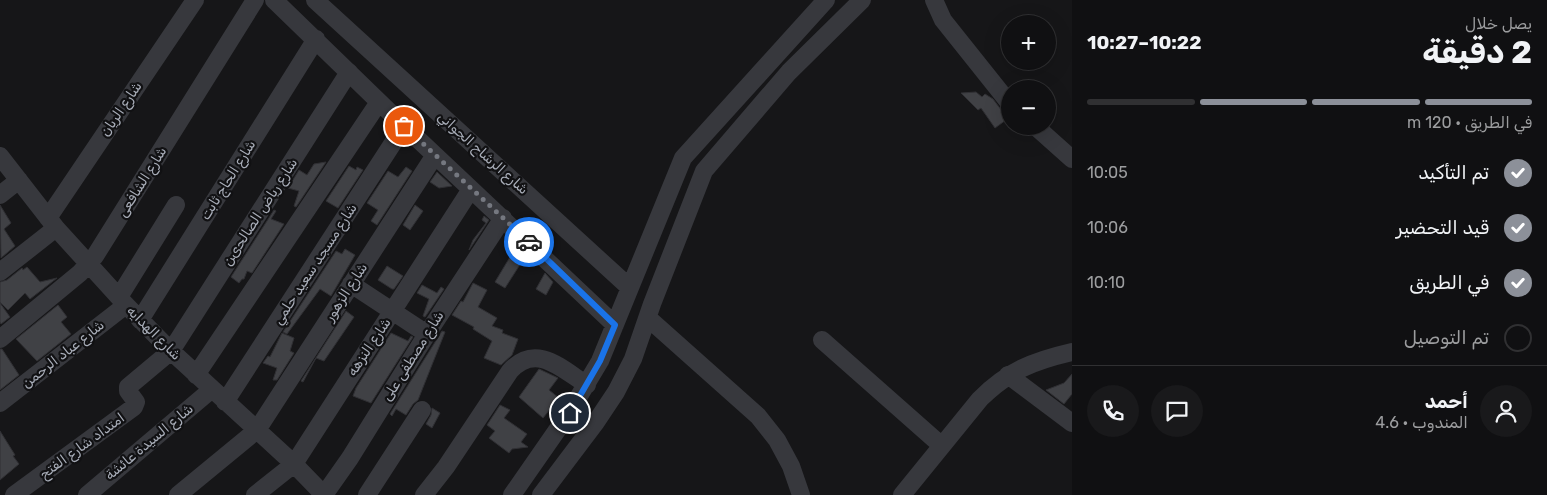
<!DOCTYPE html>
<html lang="ar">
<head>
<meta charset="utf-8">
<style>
  body { margin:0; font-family:Rubik,"Noto Naskh Arabic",sans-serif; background:#19191b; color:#f1f3f6; direction:rtl; height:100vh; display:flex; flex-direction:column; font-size:19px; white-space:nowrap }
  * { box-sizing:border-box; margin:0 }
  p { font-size:16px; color:#9c9d9f }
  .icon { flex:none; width:28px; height:28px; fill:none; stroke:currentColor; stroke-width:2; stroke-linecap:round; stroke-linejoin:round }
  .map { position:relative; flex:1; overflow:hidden; direction:ltr }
  .details { display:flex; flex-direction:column; background:#101012; width:475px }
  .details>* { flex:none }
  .tools { position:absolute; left:1001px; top:15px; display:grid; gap:10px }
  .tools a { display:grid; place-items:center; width:55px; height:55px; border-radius:50%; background:#101012; box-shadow:0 5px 20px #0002,0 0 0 1px #303032; font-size:25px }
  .pin { position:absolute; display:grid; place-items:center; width:42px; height:42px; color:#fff; margin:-21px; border:2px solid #fff; border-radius:50%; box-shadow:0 1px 5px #0007 }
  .courier { position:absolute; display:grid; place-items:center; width:50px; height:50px; margin:-25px; border:4px solid #1a73e8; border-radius:50%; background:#fff; color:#222; box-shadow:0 1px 6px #0007 }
  .summary em { font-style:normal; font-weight:700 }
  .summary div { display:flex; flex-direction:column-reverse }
  .summary { display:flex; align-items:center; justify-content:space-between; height:85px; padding:0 15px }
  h1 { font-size:32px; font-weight:700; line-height:38px }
  .bar { display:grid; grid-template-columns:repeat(4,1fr); gap:8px 5px; align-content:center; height:60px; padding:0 15px }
  .bar i { height:6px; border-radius:4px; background:#303032 }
  .bar .current { background:#8c9099 }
  .bar p { grid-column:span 4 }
  .line { display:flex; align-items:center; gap:12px; padding:0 15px; border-top:1px solid #303032 }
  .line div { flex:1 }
  .round { display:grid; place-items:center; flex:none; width:52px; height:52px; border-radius:26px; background:#19191b }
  ol { padding:0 15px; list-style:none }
  li { display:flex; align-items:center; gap:15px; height:55px }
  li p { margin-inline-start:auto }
  li .icon { padding:5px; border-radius:50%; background:#8c9099; color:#fff; stroke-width:4 }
  li:last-child { color:#9c9d9f }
  li i { width:28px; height:28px; border:2px solid #303032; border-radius:50% }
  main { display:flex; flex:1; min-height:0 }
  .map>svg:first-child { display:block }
</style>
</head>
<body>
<main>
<section class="details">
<div class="summary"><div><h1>2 دقيقة</h1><p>يصل خلال</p></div><em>10:22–10:27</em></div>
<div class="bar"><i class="current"></i><i class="current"></i><i class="current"></i><i></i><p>في الطريق · 120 m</p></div>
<ol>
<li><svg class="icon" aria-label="check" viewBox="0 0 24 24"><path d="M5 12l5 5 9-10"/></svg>تم التأكيد<p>10:05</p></li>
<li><svg class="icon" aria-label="check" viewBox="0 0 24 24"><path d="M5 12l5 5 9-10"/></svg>قيد التحضير<p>10:06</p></li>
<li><svg class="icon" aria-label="check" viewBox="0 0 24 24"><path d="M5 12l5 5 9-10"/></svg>في الطريق<p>10:10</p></li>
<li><i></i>تم التوصيل</li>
</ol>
<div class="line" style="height:90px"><a class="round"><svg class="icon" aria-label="person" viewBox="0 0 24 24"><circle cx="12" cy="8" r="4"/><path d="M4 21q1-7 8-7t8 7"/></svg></a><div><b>أحمد</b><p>المندوب · 4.6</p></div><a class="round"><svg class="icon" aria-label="chat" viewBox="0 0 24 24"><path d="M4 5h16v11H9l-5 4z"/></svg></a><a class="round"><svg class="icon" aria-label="phone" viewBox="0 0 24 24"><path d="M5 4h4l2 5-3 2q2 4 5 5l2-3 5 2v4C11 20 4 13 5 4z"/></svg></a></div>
</section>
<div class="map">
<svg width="1072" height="495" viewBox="0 0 1072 495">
  <rect width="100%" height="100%" fill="#161618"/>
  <path fill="#404145" stroke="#303034" d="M976,92L982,97L985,94L993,99L1002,111L1010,114V117L995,128L981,108L978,110L961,93Z
    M326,162L296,207L294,206L299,191L288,188L299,170L307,175L314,164Z
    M349,166L356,170L357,167L363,170L338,208L326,201Z
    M406,167L412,171L377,225L371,221L378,210L367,203L388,171L398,177Z
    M437,172L452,186L439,188L430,182Z
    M0,205L11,223L4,229L15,246L1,258Z
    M415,205L423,211L410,230L403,225Z
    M274,210L276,211L271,219L284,224L252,273L247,271L244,279H242L239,283L231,277Z
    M484,216L489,220L469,250L473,240L486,223L482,220Z
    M345,249L355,255L331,296L320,289L287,334L283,332L336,251L342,254Z
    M510,257L521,263L505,288L495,282Z
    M387,266L403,276L394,289H392L378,280Z
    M27,267L40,282L57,278L30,299L25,293L8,310L0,302V282L7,280L22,268L23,270Z
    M545,273L553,282L546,295L536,289Z
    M473,283L487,290L478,307L497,318L492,326L503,330L502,333L518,339L512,355L501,365L484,358L492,341L473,329L474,327L452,315L461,301L463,302Z
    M422,285L437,293L441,287L444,289L425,317L423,316L429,299L417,293Z
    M0,303L10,317L1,324L0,322Z
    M58,305L67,317L61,322L71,334L37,361L16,339Z
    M346,311L354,317L324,361L316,358L303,382L301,381Z
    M442,331L445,332L418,400L413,404L406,415L396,409L392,416L390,414Z
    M282,333L294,338L290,351L294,353L277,380H273L277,368L263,363L268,356L270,357Z
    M391,333L408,341L411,336L413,337L371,403L353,396L356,388Z
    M0,349H2L19,375L0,390Z
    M539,369L558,378L549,390L559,398L543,418L519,397Z
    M1072,374V394L1064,404L1046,390L1064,383Z
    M500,405L510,410L504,418L527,434L521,442L528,447L512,449L509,453L489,438L495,431L487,425Z
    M432,408L440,413L432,428L426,424L431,415Z
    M0,431L15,455L13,456L19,464L0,480Z"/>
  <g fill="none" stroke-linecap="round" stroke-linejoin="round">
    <path stroke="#37383d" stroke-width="18" d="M274,0L404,126L615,325
      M315,0L629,287
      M934,0L943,20L1010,104
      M1035,126L1072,159
      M0,156L56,228L126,305L171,351L294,464L324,495L350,458L427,334L503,218
      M0,195L19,180
      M48,218L195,0
      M0,272L56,228
      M351,284L427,334
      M119,297L176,205
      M648,318L758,416L777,440L791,466L801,495
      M140,320L316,39
      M0,339L80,273L95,256L255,0
      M822,340L942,446
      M196,375L379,102
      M1008,375L1072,423
      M225,402L404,126
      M0,403L126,305
      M14,495L134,407L136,402L128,391V387L171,351L349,72
      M87,495L211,390
      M178,495L257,430L435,155
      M255,495L294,464L471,189
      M367,495L422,410
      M424,495L446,467L510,371C536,342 562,369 587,385
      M512,495L569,413L600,361L683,158L826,0
      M541,495L596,422L616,392L633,359L652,304L704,171L789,72L862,0
      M902,495L980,399C1008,371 1033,361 1072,352"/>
  </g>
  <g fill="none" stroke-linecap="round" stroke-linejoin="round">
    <path stroke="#757880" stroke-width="5" stroke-dasharray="0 9" d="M404,126L529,242"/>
    <path stroke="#1a73e8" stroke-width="6" d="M529,242L615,325L600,361L570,413"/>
  </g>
  <g text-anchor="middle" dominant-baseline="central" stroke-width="4.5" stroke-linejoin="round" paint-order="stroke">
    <g font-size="14" fill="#a8adb8" stroke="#111113">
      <text transform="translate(121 109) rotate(-56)">شارع الريان</text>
      <text transform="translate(483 153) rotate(42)">شارع الرشاح الجواني</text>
      <text transform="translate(228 180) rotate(-58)">شارع الحاج ثابت</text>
      <text transform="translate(142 182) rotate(-58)">شارع الشافعى</text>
      <text transform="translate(260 212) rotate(-57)">شارع رياض الصالحىن</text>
      <text transform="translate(315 264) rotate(-57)">شارع مسجد سعيد حلمي</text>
      <text transform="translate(346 292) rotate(-57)">شارع الزهور</text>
      <text transform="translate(154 333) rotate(45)">شارع الهدايه</text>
      <text transform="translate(369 347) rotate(-56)">شارع النزهه</text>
      <text transform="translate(63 354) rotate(-38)">شارع عباد الرحمن</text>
      <text transform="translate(413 356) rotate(-58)">شارع مصطفى على</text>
      <text transform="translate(149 442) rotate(-40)">شارع السيدة عائشة</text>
      <text transform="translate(82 446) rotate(-36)">امتداد شارع الفتح</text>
    </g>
  </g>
</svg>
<div class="tools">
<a>+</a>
<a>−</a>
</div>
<div class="pin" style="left:404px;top:126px;background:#ea580c"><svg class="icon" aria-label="bag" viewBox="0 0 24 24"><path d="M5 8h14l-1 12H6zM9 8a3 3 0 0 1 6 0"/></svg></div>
<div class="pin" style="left:570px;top:413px;background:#1f2937"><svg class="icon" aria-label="home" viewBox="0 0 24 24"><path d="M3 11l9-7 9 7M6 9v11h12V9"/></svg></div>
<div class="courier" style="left:529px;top:242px"><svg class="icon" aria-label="car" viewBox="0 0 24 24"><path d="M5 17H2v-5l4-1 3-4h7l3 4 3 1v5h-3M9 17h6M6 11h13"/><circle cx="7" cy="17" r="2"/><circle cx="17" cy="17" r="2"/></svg></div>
</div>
</main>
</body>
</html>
